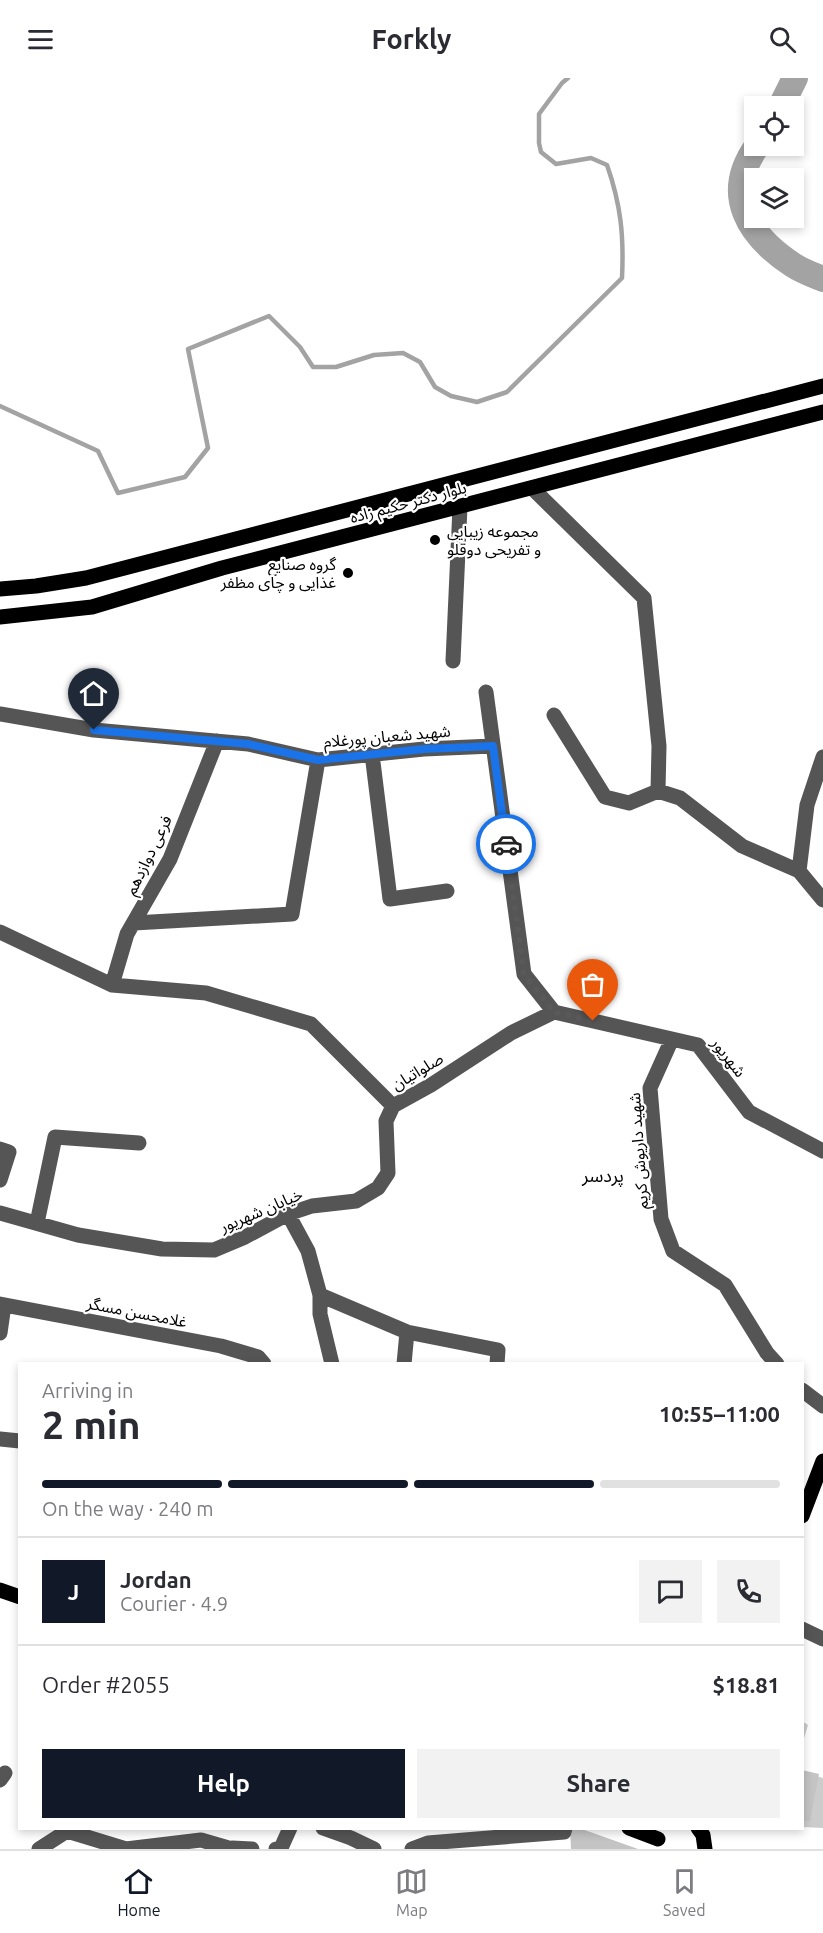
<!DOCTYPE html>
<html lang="en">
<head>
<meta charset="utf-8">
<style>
  body { margin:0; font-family:Ubuntu,"Noto Sans Arabic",sans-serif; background:#f2f2f3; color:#2b2b33; height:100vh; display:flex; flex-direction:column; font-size:22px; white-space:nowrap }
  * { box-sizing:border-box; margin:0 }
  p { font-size:20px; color:#7c7c81 }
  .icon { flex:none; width:33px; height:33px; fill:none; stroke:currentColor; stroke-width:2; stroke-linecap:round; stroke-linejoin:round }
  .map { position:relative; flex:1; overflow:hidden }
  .drawer { position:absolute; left:18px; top:1284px; width:786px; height:468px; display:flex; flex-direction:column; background:#fff; border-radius:0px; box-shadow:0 3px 9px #0003 }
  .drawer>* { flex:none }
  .buttons { position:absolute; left:744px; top:18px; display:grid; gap:12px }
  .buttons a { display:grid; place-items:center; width:60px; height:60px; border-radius:0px; background:#fff; box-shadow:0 3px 9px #0003; font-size:30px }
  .pin { position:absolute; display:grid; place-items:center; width:51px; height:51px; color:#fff; margin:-62px -26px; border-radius:50% 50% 50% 0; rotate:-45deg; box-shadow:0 0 6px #0007 }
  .pin .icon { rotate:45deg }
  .courier { position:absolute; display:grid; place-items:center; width:60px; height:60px; margin:-30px; border:4px solid #1a73e8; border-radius:50%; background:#fff; color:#222; box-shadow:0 2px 8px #0007 }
  .head em { font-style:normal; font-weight:700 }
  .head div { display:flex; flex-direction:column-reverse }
  .head { display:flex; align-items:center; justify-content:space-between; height:102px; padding:0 24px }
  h1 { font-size:39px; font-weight:700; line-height:45px }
  .bar { display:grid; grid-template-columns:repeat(4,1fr); gap:9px 6px; align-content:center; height:72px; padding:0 24px }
  .bar i { height:8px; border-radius:4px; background:#e1e1e2 }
  .bar .current { background:#111827 }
  .bar p { grid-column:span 4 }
  .line { display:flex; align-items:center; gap:15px; padding:0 24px; border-top:2px solid #e1e1e2 }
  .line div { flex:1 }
  .round { display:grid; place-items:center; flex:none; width:63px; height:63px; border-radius:0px; background:#f2f2f3 }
  .button { display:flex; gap:12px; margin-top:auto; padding:12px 24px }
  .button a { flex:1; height:69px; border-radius:0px; background:#111827; color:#fff; font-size:24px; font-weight:700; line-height:69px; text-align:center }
  .button a+a { background:#f2f2f3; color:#2b2b33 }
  header { display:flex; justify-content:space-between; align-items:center; height:78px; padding:0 24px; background:#fff; font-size:27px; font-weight:700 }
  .tabs { display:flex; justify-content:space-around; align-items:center; height:84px; border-top:2px solid #e1e1e2; background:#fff; font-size:16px; color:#7c7c81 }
  .tabs a { display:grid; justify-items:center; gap:3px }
  .tabs .current { color:#111827 }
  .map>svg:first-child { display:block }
</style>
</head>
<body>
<header><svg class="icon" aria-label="menu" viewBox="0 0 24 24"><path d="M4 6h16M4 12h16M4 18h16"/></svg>Forkly<svg class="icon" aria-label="search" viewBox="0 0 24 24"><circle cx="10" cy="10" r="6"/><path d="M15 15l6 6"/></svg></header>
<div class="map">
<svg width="823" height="1771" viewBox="0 0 823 1771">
  <rect width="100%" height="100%" fill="#fff"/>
  <path fill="#0003" d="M802,1643L808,1647L802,1667Z
    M802,1694L823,1700V1750L802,1749Z"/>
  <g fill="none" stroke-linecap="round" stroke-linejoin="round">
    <path stroke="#a3a3a3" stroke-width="4.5" d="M0,328L98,373L118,415L185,399L208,370L188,271L269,238L300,269L313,289H336L374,277L403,275L420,284L435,309L451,318L477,324L507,314L622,200C624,158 621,127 607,87L591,80L556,86L541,74L539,65V36L562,5L568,0"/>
    <path stroke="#a3a3a3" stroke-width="26" d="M781,28L795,0
      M757,68C722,117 749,158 793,187C802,193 813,197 823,201"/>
  </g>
  <path fill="#c4c4c4" d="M802,1692L819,1696L810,1743H802Z
    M570,1750H579L638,1771H571Z"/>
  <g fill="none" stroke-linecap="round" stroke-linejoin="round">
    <path stroke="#555" stroke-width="15" d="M532,410L644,520L659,668L658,713
      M453,583L460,429
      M0,636L94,652L248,666L318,682L424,671L493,668
      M554,637L605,719L629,725L658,713L680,720L742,768L799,793L823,822
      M372,676L390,821L447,813
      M799,793L807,727L823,679
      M134,845L292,836L318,682
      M0,854L112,907L206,915L311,946L393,1028L431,1007L511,955L554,934L524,896L486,614
      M112,907L127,856L170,781L217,663
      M554,934L698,967L749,1034L823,1073
      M672,961L650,1010L661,1141L673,1173L725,1207L767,1275L777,1286
      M0,1071L9,1074L0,1102
      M0,1135L78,1157L162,1171L214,1172L245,1159L288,1136L312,1128L356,1123L378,1110L388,1095L386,1043L393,1028
      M288,1136L308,1173L320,1217V1236L332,1286
      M37,1145L55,1059L139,1065
      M320,1217L407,1254
      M0,1226L221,1268L258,1279L264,1286
      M0,1255L4,1227
      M404,1286L407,1254L498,1272L497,1286
      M802,1312L823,1328
      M0,1361L20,1363
      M802,1551L823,1561
      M0,1702L5,1695
      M323,1750L351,1760L374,1771
      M232,1770L252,1771
      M39,1771L67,1753L126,1771L201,1762L232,1771
      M276,1771L281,1770L290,1750
      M412,1771L428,1765L564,1754L565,1750"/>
    <path stroke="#000" stroke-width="15" d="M0,511L36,508L86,500L823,308
      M0,539L92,529L222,490L823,334
      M802,1438L823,1383
      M0,1512L20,1519
      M629,1750L658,1761
      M698,1750L703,1757L705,1771"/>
  </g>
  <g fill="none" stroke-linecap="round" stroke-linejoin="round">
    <path stroke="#595959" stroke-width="6" stroke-dasharray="0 10.8" d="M506,766L524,896L554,934L593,943"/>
    <path stroke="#1a73e8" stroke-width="8" d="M94,652L248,666L318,682L424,671L493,668L506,766"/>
  </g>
  <g fill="#000" stroke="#fff" stroke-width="2">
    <circle cx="435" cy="462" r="6"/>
    <circle cx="348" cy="495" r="6"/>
  </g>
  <g text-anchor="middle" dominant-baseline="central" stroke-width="4.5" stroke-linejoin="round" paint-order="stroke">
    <g font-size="16" fill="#000" stroke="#fff">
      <text transform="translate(408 424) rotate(-15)">بلوار دکتر حکیم زاده</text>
      <text transform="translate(387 658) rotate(-5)">شهید شعبان پورغلام</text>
      <text transform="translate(148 777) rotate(-64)">فرعی دوازدهم</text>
      <text transform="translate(729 979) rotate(52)">شهریور</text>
      <text transform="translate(417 993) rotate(-31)">صلواتیان</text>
      <text transform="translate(638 1073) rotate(-94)">شهید داریوش کریم</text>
      <text transform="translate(261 1132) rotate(-23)">خیابان شهریور</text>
      <text transform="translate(137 1234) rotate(11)">غلامحسن مسگر</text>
    </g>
    <g font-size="16" fill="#000" stroke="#fff" text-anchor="start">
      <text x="447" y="453">مجموعه زیبایی<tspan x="447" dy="18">و تفریحی دوقلو</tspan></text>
      <text x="336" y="486" text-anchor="end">گروه صنایع<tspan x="336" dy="18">غذایی و چای مظفر</tspan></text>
    </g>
    <g font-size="18" fill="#000" stroke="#fff">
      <text x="603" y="1097">پردسر</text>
    </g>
  </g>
</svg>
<div class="buttons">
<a><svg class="icon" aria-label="locate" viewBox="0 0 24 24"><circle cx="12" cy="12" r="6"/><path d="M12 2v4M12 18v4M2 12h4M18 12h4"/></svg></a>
<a><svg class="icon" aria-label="layers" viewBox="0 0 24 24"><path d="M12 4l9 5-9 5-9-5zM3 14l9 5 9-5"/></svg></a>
</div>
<div class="pin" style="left:593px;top:943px;background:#ea580c"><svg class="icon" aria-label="bag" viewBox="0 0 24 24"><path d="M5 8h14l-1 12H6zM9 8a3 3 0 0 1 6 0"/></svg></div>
<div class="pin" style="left:94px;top:652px;background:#1f2937"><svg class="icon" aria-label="home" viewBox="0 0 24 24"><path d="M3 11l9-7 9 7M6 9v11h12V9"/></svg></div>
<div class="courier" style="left:506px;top:766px"><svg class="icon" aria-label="car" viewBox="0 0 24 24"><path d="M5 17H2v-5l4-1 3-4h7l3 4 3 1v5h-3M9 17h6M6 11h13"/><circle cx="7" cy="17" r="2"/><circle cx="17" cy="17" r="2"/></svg></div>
<section class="drawer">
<div class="head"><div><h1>2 min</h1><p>Arriving in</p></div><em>10:55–11:00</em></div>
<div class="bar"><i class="current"></i><i class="current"></i><i class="current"></i><i></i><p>On the way · 240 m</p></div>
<div class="line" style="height:108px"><b class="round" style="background:#111827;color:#fff">J</b><div><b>Jordan</b><p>Courier · 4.9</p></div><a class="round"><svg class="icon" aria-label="chat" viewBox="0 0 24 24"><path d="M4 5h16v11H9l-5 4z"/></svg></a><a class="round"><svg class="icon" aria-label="phone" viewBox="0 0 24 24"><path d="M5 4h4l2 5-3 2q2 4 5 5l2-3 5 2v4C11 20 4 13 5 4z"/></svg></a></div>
<div class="line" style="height:78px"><div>Order #2055</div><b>$18.81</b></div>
<div class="button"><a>Help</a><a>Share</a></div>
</section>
</div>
<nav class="tabs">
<a class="current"><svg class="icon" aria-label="home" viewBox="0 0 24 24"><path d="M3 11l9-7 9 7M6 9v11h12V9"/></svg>Home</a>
<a><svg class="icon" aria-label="map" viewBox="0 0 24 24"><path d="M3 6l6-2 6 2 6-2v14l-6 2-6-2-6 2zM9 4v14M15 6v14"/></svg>Map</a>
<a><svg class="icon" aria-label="saved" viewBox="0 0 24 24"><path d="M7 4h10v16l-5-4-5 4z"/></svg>Saved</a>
</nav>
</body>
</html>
